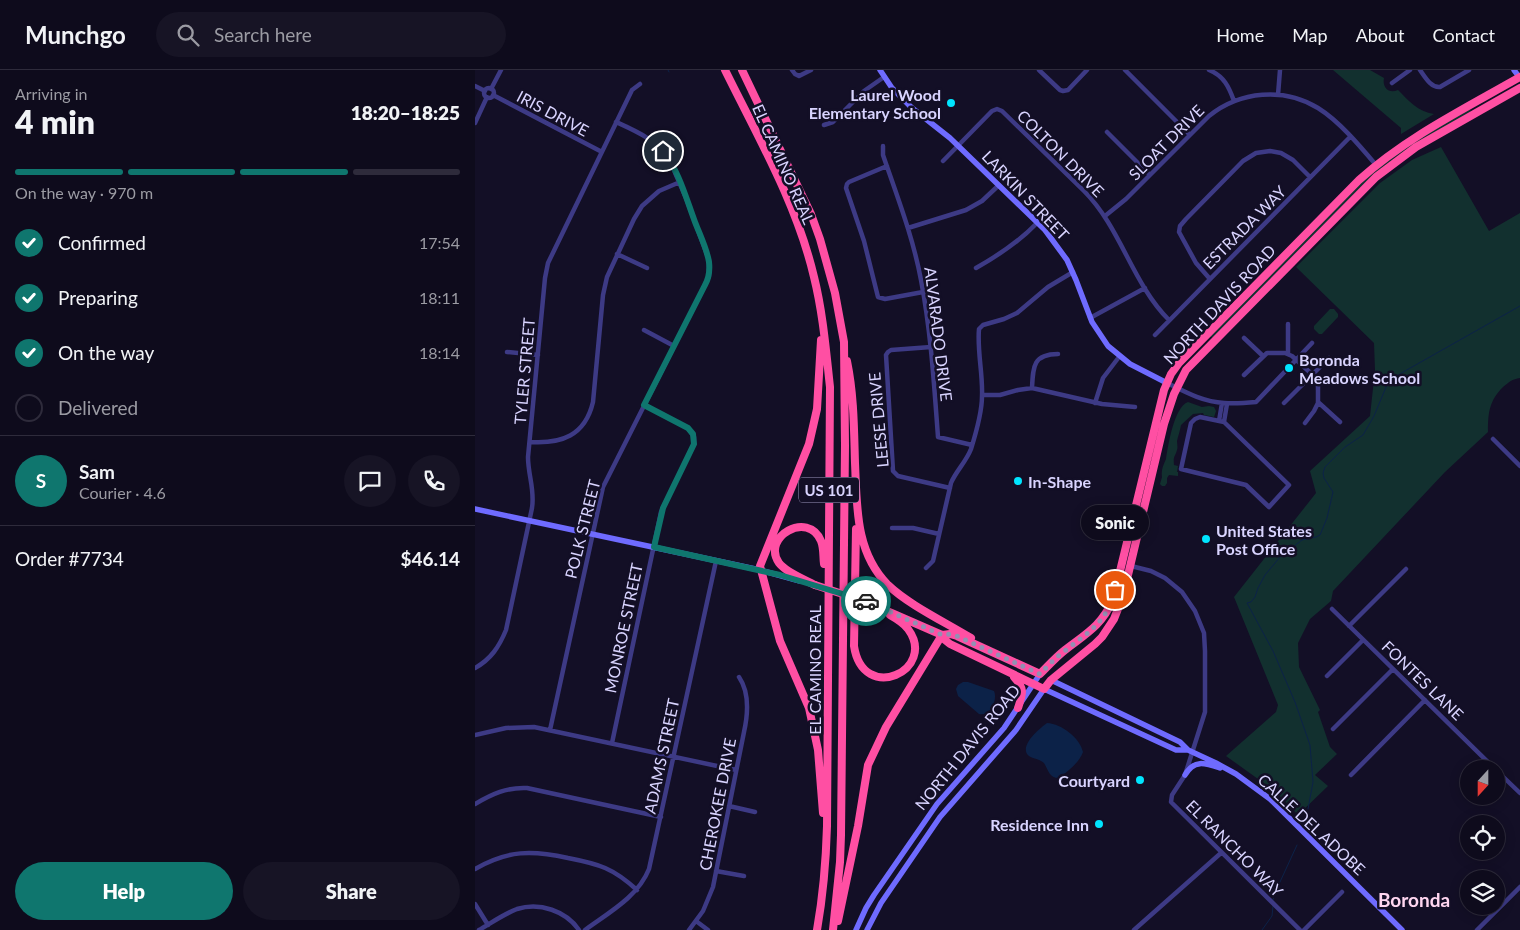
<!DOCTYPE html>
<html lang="en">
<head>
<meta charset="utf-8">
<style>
  body { margin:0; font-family:Lato,sans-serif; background:#171425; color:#f1f3f6; height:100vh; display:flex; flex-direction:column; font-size:19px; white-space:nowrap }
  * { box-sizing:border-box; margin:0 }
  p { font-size:16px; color:#9b9ba3 }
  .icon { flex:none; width:28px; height:28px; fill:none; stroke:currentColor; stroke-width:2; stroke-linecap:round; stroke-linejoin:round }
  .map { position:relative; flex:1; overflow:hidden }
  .details { display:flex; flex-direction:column; background:#0e0b1c; width:475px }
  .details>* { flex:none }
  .needle { width:32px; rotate:201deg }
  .tools { position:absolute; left:985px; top:690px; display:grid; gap:10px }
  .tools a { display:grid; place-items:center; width:45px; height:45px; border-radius:50%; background:#0e0b1c; box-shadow:0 2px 12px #0003,0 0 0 1px #2e2b3b; font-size:25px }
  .pin { position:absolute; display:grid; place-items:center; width:42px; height:42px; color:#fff; margin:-21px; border:2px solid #fff; border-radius:50%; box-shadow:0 1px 5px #0007 }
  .courier { position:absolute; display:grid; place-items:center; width:50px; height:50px; margin:-25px; border:4px solid #0f766e; border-radius:50%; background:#fff; color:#222; box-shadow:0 1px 6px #0007 }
  .bubble { position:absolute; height:35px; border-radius:18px; background:#0e0b1c; box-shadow:0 2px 12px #0003,0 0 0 1px #2e2b3b; font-size:16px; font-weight:800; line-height:35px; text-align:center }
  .headline em { font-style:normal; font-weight:800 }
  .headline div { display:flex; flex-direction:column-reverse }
  .headline { display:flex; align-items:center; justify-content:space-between; height:85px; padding:0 15px }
  h1 { font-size:32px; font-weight:800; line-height:38px }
  .bar { display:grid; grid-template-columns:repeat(4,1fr); gap:8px 5px; align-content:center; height:60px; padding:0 15px }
  .bar i { height:6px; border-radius:4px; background:#2e2b3b }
  .bar .on { background:#0f766e }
  .bar p { grid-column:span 4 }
  .line { display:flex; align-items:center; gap:12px; padding:0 15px; border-top:1px solid #2e2b3b }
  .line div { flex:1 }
  .round { display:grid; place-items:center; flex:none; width:52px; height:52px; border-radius:26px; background:#171425 }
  ol { padding:0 15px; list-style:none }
  li { display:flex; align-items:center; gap:15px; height:55px }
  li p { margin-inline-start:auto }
  li .icon { padding:5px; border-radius:50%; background:#0f766e; color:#fff; stroke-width:4 }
  li:last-child { color:#9b9ba3 }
  li i { width:28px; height:28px; border:2px solid #2e2b3b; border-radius:50% }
  .primary-button { display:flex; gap:10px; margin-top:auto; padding:10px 15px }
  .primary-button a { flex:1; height:58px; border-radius:30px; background:#0f766e; color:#fff; font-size:20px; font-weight:800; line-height:58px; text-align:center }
  .primary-button a+a { background:#171425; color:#f1f3f6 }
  header { display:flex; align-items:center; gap:30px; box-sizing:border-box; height:70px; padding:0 25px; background:#0e0b1c; border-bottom:1px solid #2e2b3b }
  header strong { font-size:24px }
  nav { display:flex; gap:28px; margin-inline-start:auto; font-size:18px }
  .search { width:350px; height:45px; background:#171425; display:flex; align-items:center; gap:12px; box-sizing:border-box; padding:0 18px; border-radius:28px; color:#9b9ba3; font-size:19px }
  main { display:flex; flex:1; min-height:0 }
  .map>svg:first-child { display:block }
</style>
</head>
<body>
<header>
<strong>Munchgo</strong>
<div class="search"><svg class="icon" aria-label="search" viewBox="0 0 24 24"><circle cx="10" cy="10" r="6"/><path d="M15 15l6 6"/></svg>Search here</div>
<nav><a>Home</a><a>Map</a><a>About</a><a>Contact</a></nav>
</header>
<main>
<section class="details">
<div class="headline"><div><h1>4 min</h1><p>Arriving in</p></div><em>18:20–18:25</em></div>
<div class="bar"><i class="on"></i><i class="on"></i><i class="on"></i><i></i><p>On the way · 970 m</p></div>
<ol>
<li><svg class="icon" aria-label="check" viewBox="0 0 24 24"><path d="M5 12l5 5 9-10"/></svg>Confirmed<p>17:54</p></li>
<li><svg class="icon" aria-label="check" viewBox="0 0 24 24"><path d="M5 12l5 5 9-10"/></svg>Preparing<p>18:11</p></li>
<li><svg class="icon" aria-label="check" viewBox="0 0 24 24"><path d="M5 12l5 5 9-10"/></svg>On the way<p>18:14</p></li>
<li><i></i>Delivered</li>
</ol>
<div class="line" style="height:90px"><b class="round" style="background:#0f766e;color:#fff">S</b><div><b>Sam</b><p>Courier · 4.6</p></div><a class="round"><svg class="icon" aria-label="chat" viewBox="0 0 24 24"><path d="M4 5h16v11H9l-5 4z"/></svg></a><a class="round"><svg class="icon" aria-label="phone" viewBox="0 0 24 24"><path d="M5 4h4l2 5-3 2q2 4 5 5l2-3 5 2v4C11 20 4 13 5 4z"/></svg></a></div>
<div class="line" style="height:65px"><div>Order #7734</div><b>$46.14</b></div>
<div class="primary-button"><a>Help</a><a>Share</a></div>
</section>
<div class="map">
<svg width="1045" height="860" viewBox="0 0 1045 860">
  <rect width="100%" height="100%" fill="#130f26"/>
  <path fill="#12302f" d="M858,0H895L909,8C907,18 914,24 923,20C933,30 943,42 959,44L926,64V58Z
    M994,39L996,41L921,87L897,107L738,268L735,266L882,115L926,79Z
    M966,77L1014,161L1045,143V308C1037,309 1034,312 1028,317C1014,331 1013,343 1013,362L970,402L858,521L856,531L835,549L823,573L824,597L845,640L843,642L855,677L862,684L840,705L853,716L823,745L801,722L751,686L801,642L803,635L759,527L841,423L835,401L895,346L900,300L899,273L821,197L905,113L937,90Z
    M855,239H859L863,244V247L847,264H844L839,259V256Z
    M713,332L727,337L734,336L739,337L741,341L739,347L729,345L728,343L718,344L706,355C705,361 703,366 702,371C702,374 703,377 702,380C700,387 698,386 699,395L703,396L702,402H703V406L694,405L692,408V413L690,416H687L685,414L687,407C686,400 688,396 691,389C693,376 699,337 713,332Z"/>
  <path fill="#0c2248" d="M488,612H493L519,621C523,630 515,647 504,644L483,626L481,619L483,615Z
    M572,653C587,654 605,668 608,682C604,693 593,701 584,708C574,708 574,701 569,693C564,688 555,689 552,684C546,674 565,658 572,653Z"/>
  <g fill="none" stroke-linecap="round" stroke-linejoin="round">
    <path stroke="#0c2248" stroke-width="1" d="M193,0L194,2
      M833,739L838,712L835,675L820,632L798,581L772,533L776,532L780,527L783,518L790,505L805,487L827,470L841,467L845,465L852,448L858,422L849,408L848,403L850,397L870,377L888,365L899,346L914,310L1045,236
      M798,830L799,825L822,775
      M787,860L797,846L798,836"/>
    <path stroke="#3d3a85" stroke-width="4.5" d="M317,0L320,4L324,6L336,0
      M564,0L585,20L588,21L593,20L612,0
      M650,0L715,65
      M734,0C749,6 754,17 759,31
      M945,0C950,7 956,18 965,17L994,0
      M917,13L935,0
      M0,16L10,21
      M9 23a5 5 0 1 1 10 0a5 5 0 1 1-10 0Z
      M16,19L26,0
      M18,25L127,82
      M803,25L805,0
      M0,53L12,27
      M349,55L358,52L389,21L409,7
      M632,62L675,105
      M408,76V85C422,126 438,167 446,210C456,262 459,314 463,367L497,375
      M468,91L517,41L522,39L527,41L609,121C646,158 657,213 694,250
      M412,96L374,112L372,114L371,118L389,171L403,227L410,229L448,222
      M630,146L651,129L734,46C765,21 809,17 843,38C864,51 885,76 901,95
      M433,158L491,140L507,131L524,115
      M142,184L172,198
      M501,198C524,185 544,172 562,153
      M735,209L721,193L704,162L705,156L711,149L768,91L781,83L795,81L806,83L818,90L835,107
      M615,248L670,218
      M813,254V284
      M169,260L199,276
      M680,265L875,67
      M769,268L788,286
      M456,277L416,280L413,282L411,285L418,401L423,406L475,418
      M32,282L63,285
      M769,305L792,283H810L817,286L840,307L843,315V333L839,341L830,353
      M692,313C710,322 728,332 749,333C760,334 771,333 781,332L837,273
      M842,313H872
      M557,318C558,297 558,284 583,284
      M507,325H525L543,320L557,318L627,334L660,337
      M843,332L865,352
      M620,333L628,308L644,287
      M809,333L854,288
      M725,347L749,352L814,415L794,437L771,415L706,399L716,353L720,349Z
      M744,351L747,333
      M749,352L752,334
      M1018,369L1045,396
      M55,372C86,374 110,366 118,332L128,225L132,207L159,149L167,136L184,121L205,112
      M417,458H438L464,464
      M656,496L676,501L690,508L707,522L720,541L729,563L730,581V642L710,705L697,725L696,732L825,860
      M451,498L458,491L476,413C481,401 491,392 496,379C501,363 507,343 507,326C508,304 502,281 504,259L508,255L529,249L542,243L573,217L598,202
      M857,539L1020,699
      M874,556L931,499
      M0,598C16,589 24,577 31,560L57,438C60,420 53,405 53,387L70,208L73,193L157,20L165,14
      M852,606L888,570
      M858,659L918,599
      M75,660L128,417L228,219L234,206V190L211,128L195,91C182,70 163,62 141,52
      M0,665L31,658L59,657L261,700
      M137,673L186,442L219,374V367L213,358L169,335
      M1021,700L1045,723
      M876,705L950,630
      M0,734C17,724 32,717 52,718L186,747
      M254,736L280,742
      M0,799C33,780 57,780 93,788C124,794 138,798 162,820
      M241,801L269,806
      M0,834L13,855
      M221,851L233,860
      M4,860C16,853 29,844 42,839C65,832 91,841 104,860
      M110,860C133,843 163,827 174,799L241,491
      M214,860L228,841L238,817L269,662C273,644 275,623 264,607
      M659,860L746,783
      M829,860L867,822
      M1002,860L1045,817"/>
    <path stroke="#6f6bff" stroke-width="5.5" d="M405,0L417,18L437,38L475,68L570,160L592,190L601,210L617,252L633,276L655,294L692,313
      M1039,0L1045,8
      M0,439L285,500L325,511
      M576,610L705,672L713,680L741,693L761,704L795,729L927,860
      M710,705C719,689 730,693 745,698
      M381,860L391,838L399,825L462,734L529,658L565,604
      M392,860L406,833L465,747L541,660L569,619L701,680H713"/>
    <path stroke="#ff4fa3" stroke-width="8" d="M250,0C283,67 322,134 339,207C348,243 351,281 355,317L352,756C351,791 348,826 342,860
      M267,0L336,144L345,169L360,223L369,272L370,376L366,765L365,792L358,860
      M346,270L342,339L334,374L285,496L305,571L334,638L343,680L348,743
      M372,291C379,325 379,359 380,393C382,436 380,482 413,515C434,535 470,552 496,568
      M381,459L379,576C388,635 463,600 433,559C429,553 422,549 415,545
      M340,515C329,509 312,503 304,493C286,467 333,440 346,471C349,478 348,487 349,494
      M389,531L467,565L475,564L482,566L565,604C573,596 581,587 590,580C612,563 626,556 638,530L689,320L696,304L704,293L884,110C932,67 989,39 1045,7
      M467,565L470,570L475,574L569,619L576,610L620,574L627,567L639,549L648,526L689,354L699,324L711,300L901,107L941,77L1045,18
      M539,607C550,619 548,623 543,638
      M363,851L383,756L393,695L411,657L467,565"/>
    <path stroke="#ff4fa3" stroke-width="8" d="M340,515L389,531"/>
  </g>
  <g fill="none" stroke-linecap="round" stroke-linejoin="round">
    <path stroke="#948fb3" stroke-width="5" stroke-dasharray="0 9" d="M391,531L467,565L475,564L482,566L565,604C573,596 581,587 591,580C616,560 631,553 640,520"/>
    <path stroke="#0f766e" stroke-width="6" d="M188,81C204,101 211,128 220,152C225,165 232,179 234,192C235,201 234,208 230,215L169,335L213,358L218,364L219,374L188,438L179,477L305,505L391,531"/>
  </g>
  <g fill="#00e5ff" stroke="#130f26" stroke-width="2">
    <circle cx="476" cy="33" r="5"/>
    <circle cx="814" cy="298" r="5"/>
    <circle cx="543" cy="411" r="5"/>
    <circle cx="731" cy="469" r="5"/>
    <circle cx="665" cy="710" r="5"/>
    <circle cx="624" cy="754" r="5"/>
  </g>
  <g text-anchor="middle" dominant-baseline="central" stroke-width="5" stroke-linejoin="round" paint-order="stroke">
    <rect fill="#130f26" stroke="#9e99be" stroke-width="1" x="324" y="407.5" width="60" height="25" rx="4"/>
    <g font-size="15" font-weight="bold" fill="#d9d4ff">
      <text x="354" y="420">US 101</text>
    </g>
    <g font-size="16" font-weight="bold" fill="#d9d4ff" stroke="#130f26" text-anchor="end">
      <text x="466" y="24">Laurel Wood<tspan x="466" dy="18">Elementary School</tspan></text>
      <text x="824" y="289" text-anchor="start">Boronda<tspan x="824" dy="18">Meadows School</tspan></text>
      <text x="553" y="411" text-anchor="start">In-Shape</text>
      <text x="741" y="460" text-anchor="start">United States<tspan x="741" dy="18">Post Office</tspan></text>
      <text x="655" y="710">Courtyard</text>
      <text x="614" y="754">Residence Inn</text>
    </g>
    <g font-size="16" fill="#d9d4ff" stroke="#130f26">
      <text transform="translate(78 43) rotate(28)">IRIS DRIVE</text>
      <text transform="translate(691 72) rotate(-45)">SLOAT DRIVE</text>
      <text transform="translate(586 83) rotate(45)">COLTON DRIVE</text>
      <text transform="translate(309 94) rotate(66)">EL CAMINO REAL</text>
      <text transform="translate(551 125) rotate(46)">LARKIN STREET</text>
      <text transform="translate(769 157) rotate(-45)">ESTRADA WAY</text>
      <text transform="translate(744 234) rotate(-47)">NORTH DAVIS ROAD</text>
      <text transform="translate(464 264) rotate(83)">ALVARADO DRIVE</text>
      <text transform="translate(49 301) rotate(-85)">TYLER STREET</text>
      <text transform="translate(403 350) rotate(-95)">LEESE DRIVE</text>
      <text transform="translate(107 459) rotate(-76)">POLK STREET</text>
      <text transform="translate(148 558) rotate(-78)">MONROE STREET</text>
      <text transform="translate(339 600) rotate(-90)">EL CAMINO REAL</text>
      <text transform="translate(948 610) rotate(44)">FONTES LANE</text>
      <text transform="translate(492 677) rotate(-51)">NORTH DAVIS ROAD</text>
      <text transform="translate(186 686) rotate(-78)">ADAMS STREET</text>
      <text transform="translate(242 734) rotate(-79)">CHEROKEE DRIVE</text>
      <text transform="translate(837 754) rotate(43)">CALLE DEL ADOBE</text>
      <text transform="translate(760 778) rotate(45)">EL RANCHO WAY</text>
    </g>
    <g font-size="19" font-weight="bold" fill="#ffd6f0" stroke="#130f26">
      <text x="939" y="829">Boronda</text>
    </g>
  </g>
</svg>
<div class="tools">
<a><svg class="needle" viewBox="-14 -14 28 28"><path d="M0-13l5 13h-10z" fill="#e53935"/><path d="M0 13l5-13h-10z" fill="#9b9ba3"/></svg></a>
<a><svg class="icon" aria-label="locate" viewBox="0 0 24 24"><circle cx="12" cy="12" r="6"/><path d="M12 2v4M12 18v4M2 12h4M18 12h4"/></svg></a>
<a><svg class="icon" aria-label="layers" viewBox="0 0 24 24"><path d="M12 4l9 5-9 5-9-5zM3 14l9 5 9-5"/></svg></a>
</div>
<div class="pin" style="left:640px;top:520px;background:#ea580c"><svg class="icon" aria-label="bag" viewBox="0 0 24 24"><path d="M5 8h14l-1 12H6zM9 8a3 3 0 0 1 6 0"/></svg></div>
<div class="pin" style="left:188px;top:81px;background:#1f2937"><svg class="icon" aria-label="home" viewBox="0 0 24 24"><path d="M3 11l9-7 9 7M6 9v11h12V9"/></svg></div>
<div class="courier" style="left:391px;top:531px"><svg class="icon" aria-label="car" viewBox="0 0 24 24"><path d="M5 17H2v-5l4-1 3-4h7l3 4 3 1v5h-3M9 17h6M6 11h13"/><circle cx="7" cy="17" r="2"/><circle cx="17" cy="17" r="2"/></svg></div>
<div class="bubble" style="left:606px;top:435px;width:68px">Sonic</div>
</div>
</main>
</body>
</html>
